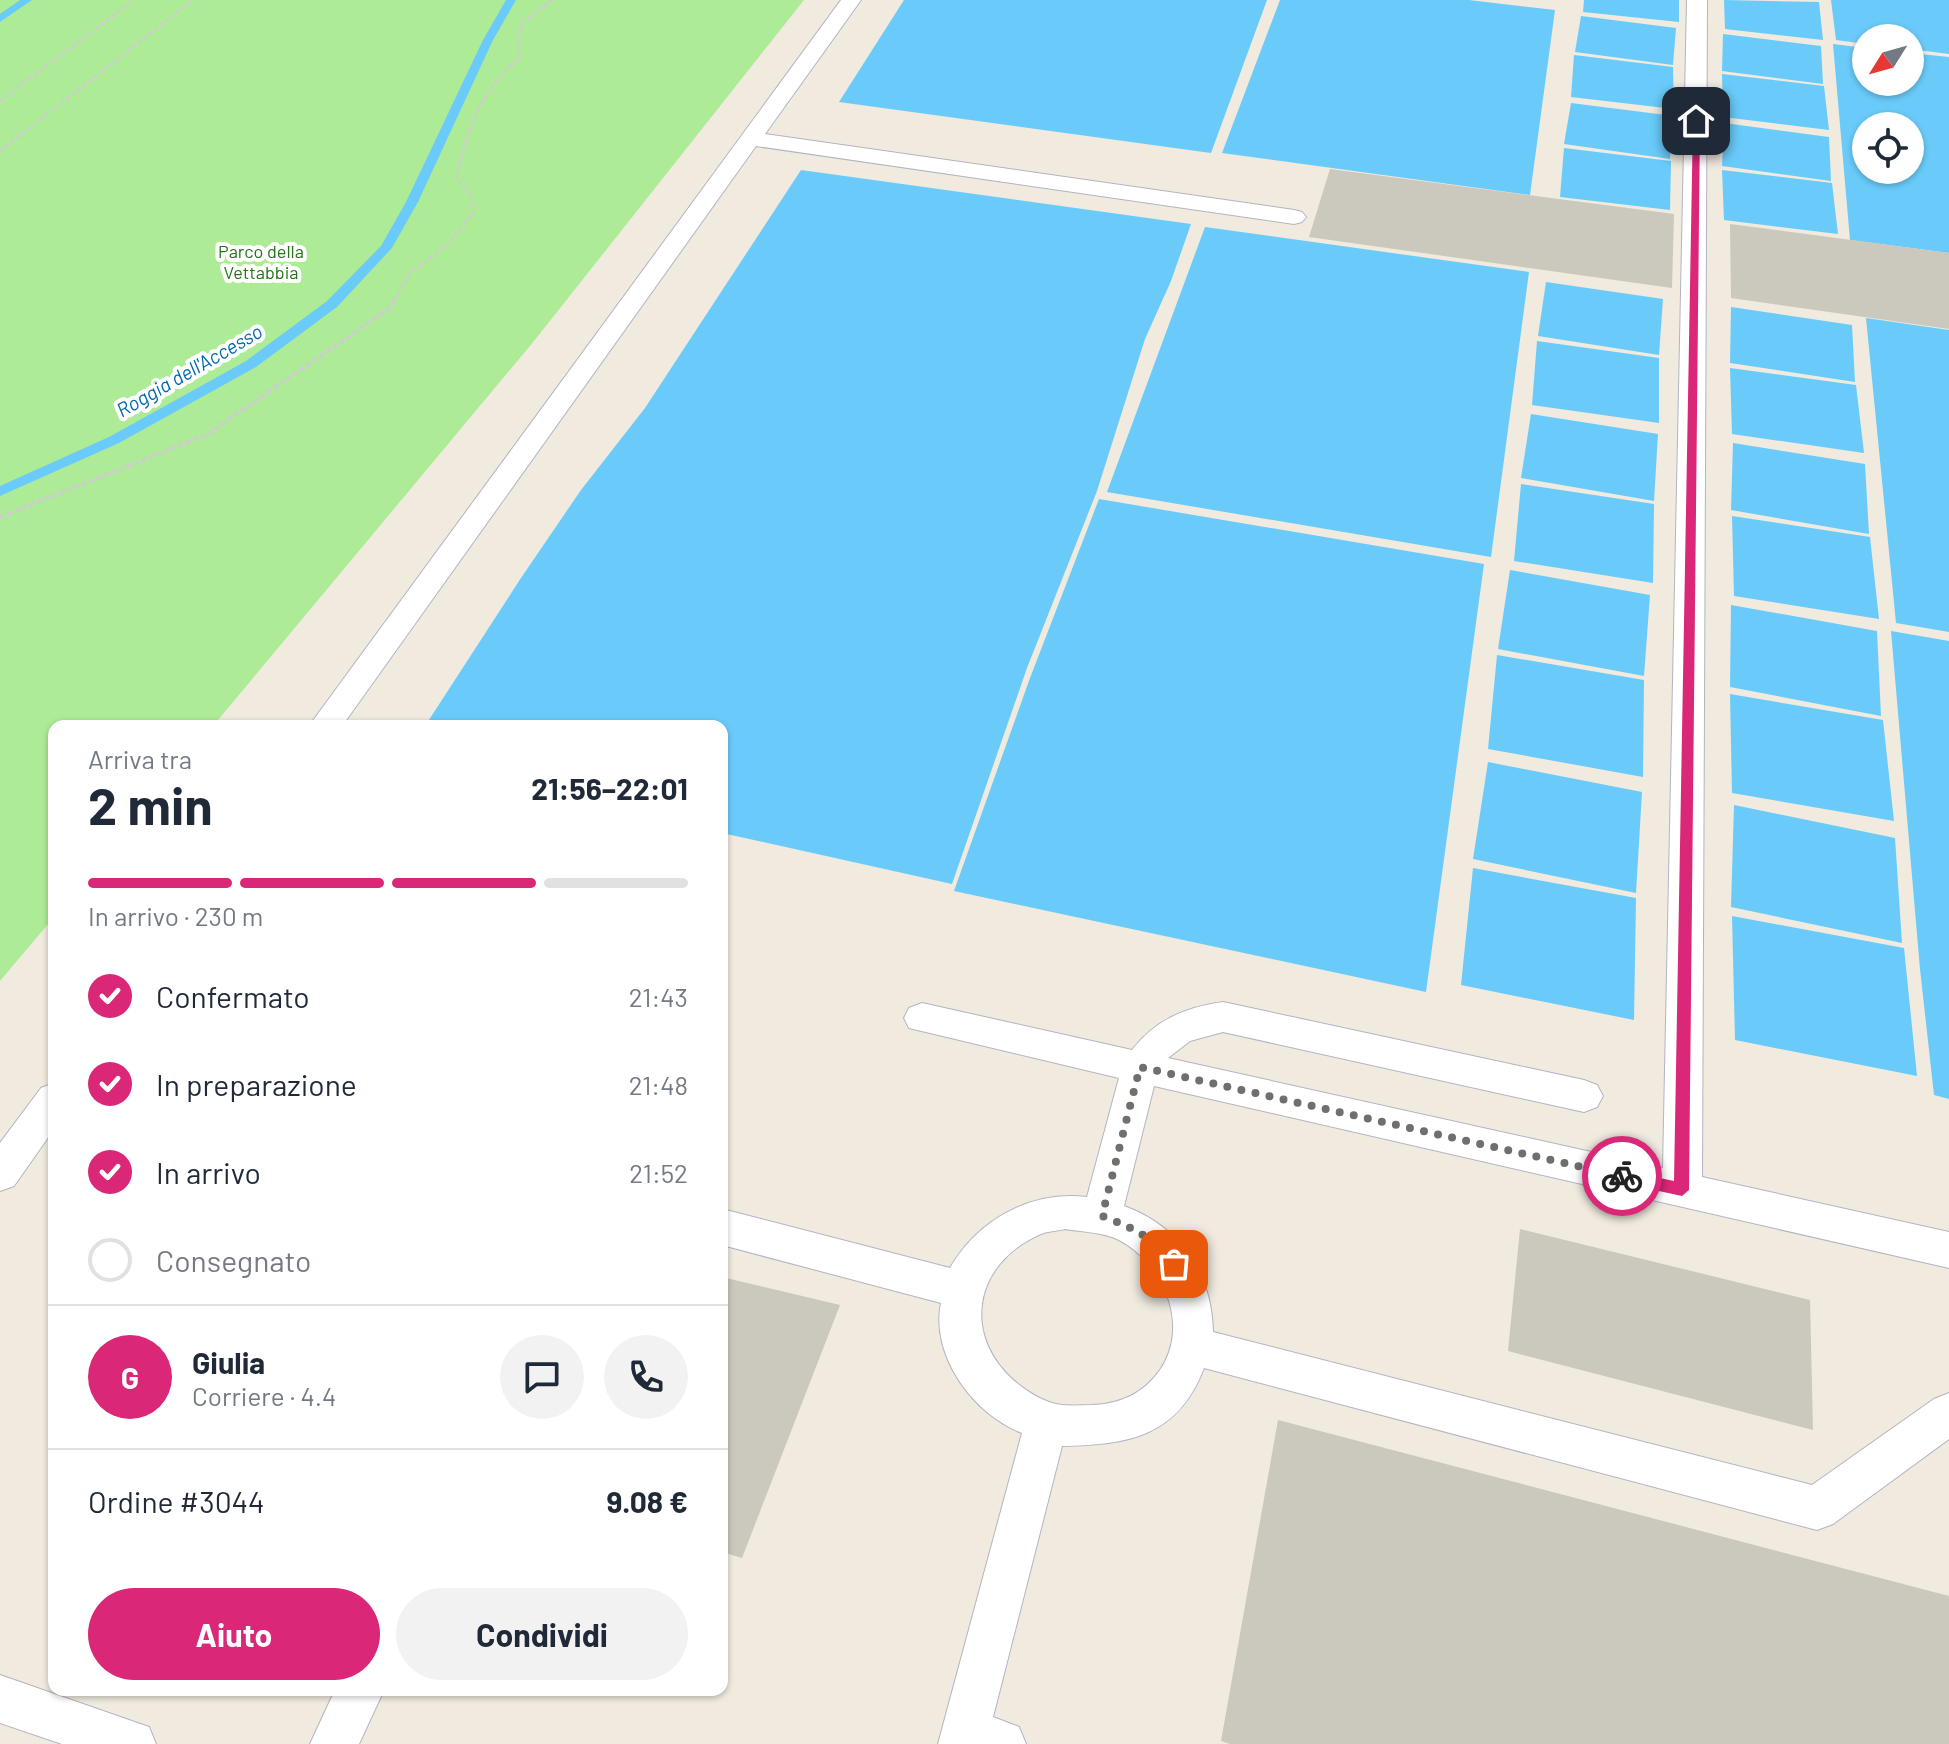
<!DOCTYPE html>
<html lang="it">
<head>
<meta charset="utf-8">
<style>
  body { margin:0; font-family:Barlow,sans-serif; background:#f2f2f3; color:#1f2937; height:100vh; display:flex; flex-direction:column; font-size:30px; white-space:nowrap }
  * { box-sizing:border-box; margin:0 }
  p { font-size:26px; color:#747a83 }
  .icon { flex:none; width:44px; height:44px; fill:none; stroke:currentColor; stroke-width:2; stroke-linecap:round; stroke-linejoin:round }
  .map { position:relative; flex:1; overflow:hidden }
  .drawer { position:absolute; left:48px; top:720px; width:680px; height:976px; display:flex; flex-direction:column; background:#fff; border-radius:16px; box-shadow:0 2px 6px #0004 }
  .drawer>* { flex:none }
  .needle { width:52px; rotate:233deg }
  .fabs { position:absolute; left:1852px; top:24px; display:grid; gap:16px }
  .fabs a { display:grid; place-items:center; width:72px; height:72px; border-radius:50%; background:#fff; box-shadow:0 2px 6px #0004; font-size:40px }
  .pin { position:absolute; display:grid; place-items:center; width:68px; height:68px; color:#fff; margin:-34px; border-radius:16px; box-shadow:0 4px 12px #0006 }
  .courier { position:absolute; display:grid; place-items:center; width:80px; height:80px; margin:-40px; border:6px solid #db2777; border-radius:50%; background:#fff; color:#222; box-shadow:0 2px 10px #0007 }
  .headline em { font-style:normal; font-weight:700 }
  .headline div { display:flex; flex-direction:column-reverse }
  .headline { display:flex; align-items:center; justify-content:space-between; height:136px; padding:0 40px }
  h1 { font-size:52px; font-weight:700; line-height:60px }
  .bar { display:grid; grid-template-columns:repeat(4,1fr); gap:12px 8px; align-content:center; height:96px; padding:0 40px }
  .bar i { height:10px; border-radius:6px; background:#e0e1e3 }
  .bar .on { background:#db2777 }
  .bar p { grid-column:span 4 }
  .line { display:flex; align-items:center; gap:20px; padding:0 40px; border-top:2px solid #e0e1e3 }
  .line div { flex:1 }
  .round { display:grid; place-items:center; flex:none; width:84px; height:84px; border-radius:42px; background:#f2f2f3 }
  ol { padding:0 40px; list-style:none }
  li { display:flex; align-items:center; gap:24px; height:88px }
  li p { margin-inline-start:auto }
  li .icon { padding:8px; border-radius:50%; background:#db2777; color:#fff; stroke-width:4 }
  li:last-child { color:#747a83 }
  li i { width:44px; height:44px; border:4px solid #e0e1e3; border-radius:50% }
  .primary-button { display:flex; gap:16px; margin-top:auto; padding:16px 40px }
  .primary-button a { flex:1; height:92px; border-radius:48px; background:#db2777; color:#fff; font-size:32px; font-weight:700; line-height:92px; text-align:center }
  .primary-button a+a { background:#f2f2f3; color:#1f2937 }
  .map>svg:first-child { display:block }
</style>
</head>
<body>
<div class="map">
<svg width="1949" height="1744" viewBox="0 0 1949 1744">
  <rect width="100%" height="100%" fill="#f0eadf"/>
  <path fill="#aeeb97" d="M0,0H804L534,341L213,726H54V917L0,981Z"/>
  <path fill="#6acbfa" fill-rule="evenodd" d="M904,0H1267L1211,153L839,102Z
    M1280,0H1469L1555,10L1530,195L1222,153Z
    M1584,0H1679V22L1583,12Z
    M1724,0L1819,2L1823,40L1725,29Z
    M1831,0H1949V54L1910,49V38H1866V44L1836,40Z
    M1581,16L1676,28L1673,65L1575,52Z
    M1723,34L1821,46L1823,84L1722,71Z
    M1833,44L1866,48V82H1910V53L1949,57V253L1850,240ZM1866,126H1910V170H1866Z
    M1574,55L1673,67L1674,109L1571,97Z
    M1722,74L1824,86L1829,130L1723,117Z
    M1571,103L1674,116L1670,159L1564,144Z
    M1724,123L1829,137L1831,181L1722,166Z
    M1564,148L1671,161L1670,210L1560,197Z
    M801,170L1191,224L1171,281L1145,339L1097,491L1027,668L952,884L722,833V726H425L521,578L581,490L645,408Z
    M1722,170L1832,183L1838,234L1724,220Z
    M1205,227L1529,272L1491,557L1107,492Z
    M1546,282L1663,299L1659,355L1538,336Z
    M1731,307L1852,325L1855,382L1730,363Z
    M1866,318L1949,330V632L1896,623Z
    M1537,341L1659,358V423L1532,405Z
    M1730,368L1856,385L1864,453L1732,434Z
    M1531,414L1658,434L1654,501L1521,478Z
    M1733,443L1865,464L1869,534L1731,510Z
    M1521,484L1654,504L1653,583L1514,561Z
    M1099,499L1484,564L1426,992L954,891L1030,678Z
    M1732,516L1870,537L1879,619L1734,596Z
    M1510,570L1650,595L1644,676L1498,649Z
    M1731,605L1877,631L1881,716L1730,687Z
    M1891,631L1949,641V1099L1934,1095L1920,969Z
    M1497,655L1644,680L1643,777L1488,749Z
    M1730,694L1883,720L1894,821L1732,793Z
    M1488,762L1642,792L1636,893L1473,859Z
    M1734,805L1895,838L1902,943L1731,907Z
    M1473,868L1636,898L1634,1020L1461,985Z
    M1732,916L1904,948L1917,1076L1735,1040Z"/>
  <g fill="none" stroke-linecap="round" stroke-linejoin="round">
    <path fill="#6acbfa" fill-rule="evenodd" d="M20,0H32L0,22V14Z
      M506,0H516L493,40L418,202L392,248L337,307L256,367L119,443L0,496V486L109,437L246,361L327,301L381,246L406,202L483,40Z"/>
  </g>
  <path fill="#cbc8bd" d="M1330,169L1674,214L1672,288L1309,237Z
    M1730,224L1949,253V329L1731,298Z
    M1520,1229L1810,1300L1813,1430L1508,1351Z
    M722,1277L840,1305L742,1558L722,1552Z
    M1278,1420L1949,1596V1744H1230L1221,1741Z"/>
  <g fill="none" stroke-linecap="round" stroke-linejoin="round">
    <defs>
      <path id="service" d="M841,0H861L765,134L1294,210L1302,212L1306,217L1302,222L1294,224L756,146L342,726H309Z
        M1687,0H1707L1702,1177L1949,1232V1268L1154,1086L1124,1206C1179,1226 1212,1273 1213,1332L1812,1485L1934,1399L1949,1393V1439L1833,1524L1817,1530L1204,1368C1178,1437 1127,1445 1062,1446L993,1717L1019,1727L1026,1744H938L1022,1433C974,1415 930,1356 941,1303L722,1245V1209L950,1268C978,1220 1031,1190 1087,1197L1119,1078L909,1028L904,1018L909,1008L922,1003L1132,1050C1155,1020 1186,1007 1223,1002L1584,1080L1597,1085L1603,1096L1597,1107L1584,1112L1223,1032L1190,1041L1168,1058L1663,1168ZM1065,1229C1082,1232 1103,1232 1119,1240C1163,1263 1191,1325 1160,1370C1143,1394 1120,1404 1092,1405C1082,1405 1071,1406 1062,1405C1045,1403 1031,1394 1018,1384C960,1337 973,1263 1041,1234C1048,1231 1057,1231 1065,1229Z
        M54,1083V1129L14,1186L0,1191V1143L41,1088Z
        M0,1675L149,1727L156,1744H62L0,1723Z
        M335,1690H384L359,1744H310Z"/>
    </defs>
    <use href="#service" stroke="#b3b4c2" stroke-width="2"/>
    <path stroke="#cdcdcd" stroke-width="3" stroke-dasharray="4 3" stroke-linecap="butt" d="M0,101L134,0
      M0,151L193,0
      M394,301L409,274L447,245L474,212L469,191L456,179C467,131 480,89 520,58L518,47L522,23L552,0"/>
    <path stroke="#cdcdcd" stroke-width="4" stroke-dasharray="5 3" stroke-linecap="butt" d="M0,517L206,435L390,308L395,299"/>
    <use href="#service" fill="#fff" fill-rule="evenodd"/>
  </g>
  <path fill="#db2777" d="M1693,119L1700,121L1689,1190L1682,1196L1622,1183L1615,1176L1622,1170L1674,1181Z"/>
  <g fill="none" stroke-linecap="round" stroke-linejoin="round">
    <path stroke="#716f6b" stroke-width="8" stroke-dasharray="0 14.4" d="M1174,1264C1155,1238 1131,1227 1102,1216L1140,1067L1622,1176"/>
  </g>
  <g text-anchor="middle" dominant-baseline="central" stroke-width="8" stroke-linejoin="round" paint-order="stroke">
    <g font-size="18" fill="#227414" stroke="#fff">
      <text x="261" y="251">Parco della<tspan x="261" dy="21">Vettabbia</tspan></text>
    </g>
    <g font-size="20" font-style="italic" fill="#0068af" stroke="#fff">
      <text transform="translate(189 370) rotate(-30)">Roggia dell'Accesso</text>
    </g>
  </g>
</svg>
<div class="fabs">
<a><svg class="needle" viewBox="-14 -14 28 28"><path d="M0-13l5 13h-10z" fill="#e53935"/><path d="M0 13l5-13h-10z" fill="#747a83"/></svg></a>
<a><svg class="icon" aria-label="locate" viewBox="0 0 24 24"><circle cx="12" cy="12" r="6"/><path d="M12 2v4M12 18v4M2 12h4M18 12h4"/></svg></a>
</div>
<div class="pin" style="left:1174px;top:1264px;background:#ea580c"><svg class="icon" aria-label="bag" viewBox="0 0 24 24"><path d="M5 8h14l-1 12H6zM9 8a3 3 0 0 1 6 0"/></svg></div>
<div class="pin" style="left:1696px;top:121px;background:#1f2937"><svg class="icon" aria-label="home" viewBox="0 0 24 24"><path d="M3 11l9-7 9 7M6 9v11h12V9"/></svg></div>
<div class="courier" style="left:1622px;top:1176px"><svg class="icon" aria-label="bike" viewBox="0 0 24 24"><circle cx="6" cy="16" r="4"/><circle cx="18" cy="16" r="4"/><path d="M6 16l4-8h5l3 8M10 8l3 8H6M13 5h3"/></svg></div>
<section class="drawer">
<div class="headline"><div><h1>2 min</h1><p>Arriva tra</p></div><em>21:56–22:01</em></div>
<div class="bar"><i class="on"></i><i class="on"></i><i class="on"></i><i></i><p>In arrivo · 230 m</p></div>
<ol>
<li><svg class="icon" aria-label="check" viewBox="0 0 24 24"><path d="M5 12l5 5 9-10"/></svg>Confermato<p>21:43</p></li>
<li><svg class="icon" aria-label="check" viewBox="0 0 24 24"><path d="M5 12l5 5 9-10"/></svg>In preparazione<p>21:48</p></li>
<li><svg class="icon" aria-label="check" viewBox="0 0 24 24"><path d="M5 12l5 5 9-10"/></svg>In arrivo<p>21:52</p></li>
<li><i></i>Consegnato</li>
</ol>
<div class="line" style="height:144px"><b class="round" style="background:#db2777;color:#fff">G</b><div><b>Giulia</b><p>Corriere · 4.4</p></div><a class="round"><svg class="icon" aria-label="chat" viewBox="0 0 24 24"><path d="M4 5h16v11H9l-5 4z"/></svg></a><a class="round"><svg class="icon" aria-label="phone" viewBox="0 0 24 24"><path d="M5 4h4l2 5-3 2q2 4 5 5l2-3 5 2v4C11 20 4 13 5 4z"/></svg></a></div>
<div class="line" style="height:104px"><div>Ordine #3044</div><b>9.08 €</b></div>
<div class="primary-button"><a>Aiuto</a><a>Condividi</a></div>
</section>
</div>
</body>
</html>
